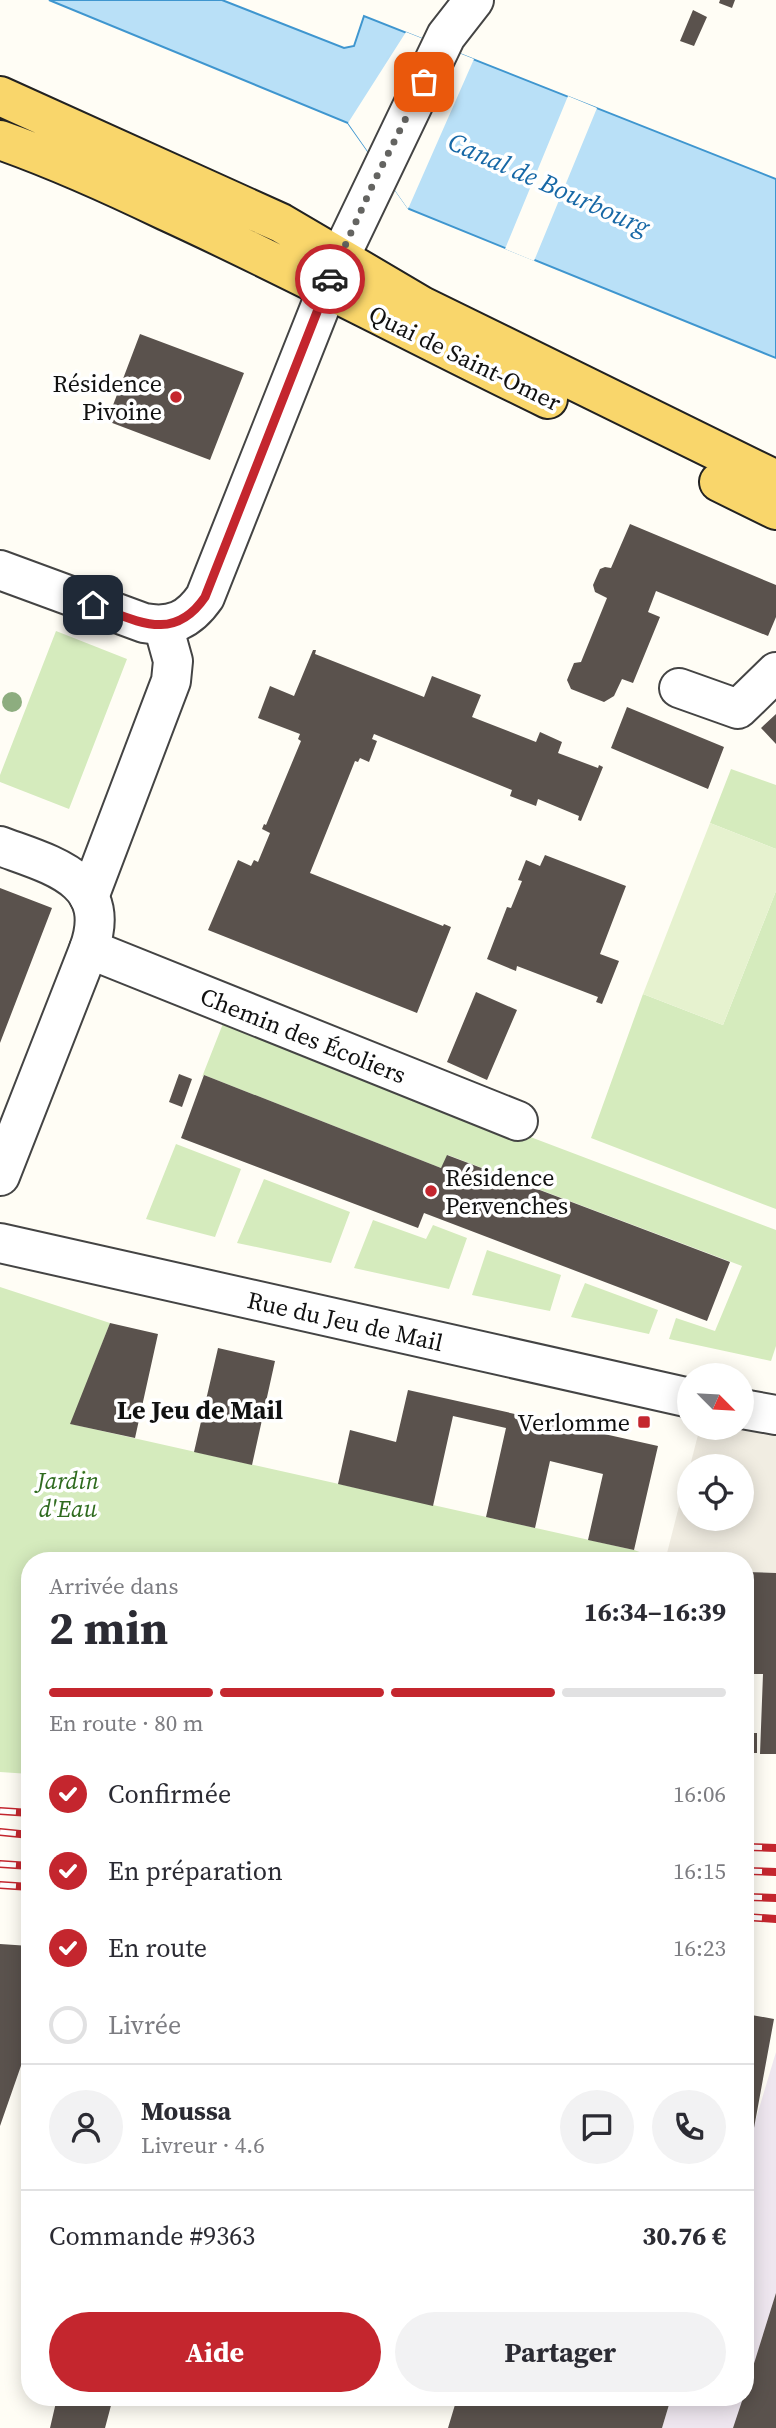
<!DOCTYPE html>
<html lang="fr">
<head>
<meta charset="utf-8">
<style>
  body { margin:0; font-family:"Source Serif 4",serif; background:#f2f2f3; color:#2b2b33; height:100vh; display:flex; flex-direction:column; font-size:26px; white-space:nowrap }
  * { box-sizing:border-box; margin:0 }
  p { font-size:23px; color:#7c7c81 }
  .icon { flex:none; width:38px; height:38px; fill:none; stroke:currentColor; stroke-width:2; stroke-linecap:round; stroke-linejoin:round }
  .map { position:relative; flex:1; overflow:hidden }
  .sheet { position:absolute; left:21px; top:1552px; width:733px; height:854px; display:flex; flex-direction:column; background:#fff; border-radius:28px; box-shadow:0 4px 18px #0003 }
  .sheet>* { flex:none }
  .needle { width:46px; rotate:114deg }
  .buttons { position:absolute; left:677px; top:1363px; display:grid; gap:14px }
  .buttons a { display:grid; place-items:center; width:77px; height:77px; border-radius:50%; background:#fff; box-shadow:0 4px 18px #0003; font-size:35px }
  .pin { position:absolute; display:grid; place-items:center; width:60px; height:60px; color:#fff; margin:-30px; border-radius:14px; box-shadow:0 4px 10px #0006 }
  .courier { position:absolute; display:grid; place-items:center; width:70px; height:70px; margin:-35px; border:5px solid #c4262e; border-radius:50%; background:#fff; color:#222; box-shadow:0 2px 9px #0007 }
  .headline em { font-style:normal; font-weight:700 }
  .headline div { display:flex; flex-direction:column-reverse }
  .headline { display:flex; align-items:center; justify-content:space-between; height:119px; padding:0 28px }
  h1 { font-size:46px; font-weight:700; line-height:52px }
  .bar { display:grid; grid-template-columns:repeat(4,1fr); gap:10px 7px; align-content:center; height:84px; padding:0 28px }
  .bar i { height:9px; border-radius:5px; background:#e1e1e2 }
  .bar .current { background:#c4262e }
  .bar p { grid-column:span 4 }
  .line { display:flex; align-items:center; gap:18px; padding:0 28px; border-top:2px solid #e1e1e2 }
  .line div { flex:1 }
  .round { display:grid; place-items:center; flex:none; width:74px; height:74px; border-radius:37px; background:#f2f2f3 }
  ol { padding:0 28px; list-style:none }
  li { display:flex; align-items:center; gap:21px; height:77px }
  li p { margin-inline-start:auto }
  li .icon { padding:7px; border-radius:50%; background:#c4262e; color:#fff; stroke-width:4 }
  li:last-child { color:#7c7c81 }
  li i { width:38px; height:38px; border:4px solid #e1e1e2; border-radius:50% }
  .action { display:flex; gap:14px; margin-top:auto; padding:14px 28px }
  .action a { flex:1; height:80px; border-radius:42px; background:#c4262e; color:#fff; font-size:28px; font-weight:700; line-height:80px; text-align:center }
  .action a+a { background:#f2f2f3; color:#2b2b33 }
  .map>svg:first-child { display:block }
</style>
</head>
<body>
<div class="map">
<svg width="776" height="2428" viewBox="0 0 776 2428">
  <rect width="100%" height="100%" fill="#fffdf5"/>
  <path fill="#eee6ef" d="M776,2052V2428H662L671,2398H746V2152Z"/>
  <path fill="#d5ebbd" d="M56,631L127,659L69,809L0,782V775Z
    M731,769L776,785V849L710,823Z
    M776,891V1209L591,1138L643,994L723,1025Z
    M224,1021L776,1230V1346L771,1361L669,1339L676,1318L715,1331L742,1266L448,1155L441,1168L204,1075L202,1077Z
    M176,1144L241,1169L215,1237L146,1219Z
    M264,1179L350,1212L331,1263L237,1243Z
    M373,1220L426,1239L433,1225L467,1238L449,1289L354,1268Z
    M487,1250L561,1275L550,1311L472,1295Z
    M585,1283L658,1310L649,1334L571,1317Z
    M0,1287L110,1323L71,1424L634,1550L665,1561H30V1774L0,1772Z"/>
  <path fill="#e6f2cf" d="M710,823L776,849V891L723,1025L643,994Z"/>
  <path fill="#f1ede2" d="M736,1430L776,1435V1573L746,1572V1561H665L689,1467L690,1519H742V1466H690L699,1431L720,1435Z"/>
  <path fill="#b9e0f7" stroke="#3f96cf" stroke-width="2" d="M49,0H222L344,48L354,46L364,16L776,179V358L409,209L348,123Z"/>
  <path fill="#fffdf5" d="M406,32L474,59L408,209L348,123Z
    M568,96L597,108L534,261L505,249Z"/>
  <path fill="#5a524d" d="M720,0H735L732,8L719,3Z
    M693,10L707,17L694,46L680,41Z
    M140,334L244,373L210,460L107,421Z
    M630,524L776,585V617L768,636L656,591L648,612L660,617L633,683L622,679L614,696L604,702L571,689L567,680L574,663L581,662L607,598L595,592L593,585L600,569L605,567L611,568Z
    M313,650H316L315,654L424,697L432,676L481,695L472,717L536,742L540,732L562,742L558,753L598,768L599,765L603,767L581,821L578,820L579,816L538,799L536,806L510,796L512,790L374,734L372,739L377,741L369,762L360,758L358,762L355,761L310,873L443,926L444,924L451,927L417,1013L208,930L238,860L251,866L254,860L258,862L270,833L262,829L264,824L266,825L301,741L298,739L300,734L258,718L270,686L294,696Z
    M627,707L724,747L708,789L611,748Z
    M776,714V744L761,728Z
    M545,855L626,886L600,954L619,961L602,1004L596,1002L598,997L517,966L516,971L487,959L507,907L511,908L522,881L518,880L526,860L540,866Z
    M0,888L52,908L0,1043Z
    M476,992L517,1010L487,1080L447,1062Z
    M179,1074L192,1079L182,1107L169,1102Z
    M204,1075L441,1168L447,1155L730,1262L707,1321L424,1213L418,1228L181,1138Z
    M110,1323L158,1334L135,1438L70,1424Z
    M218,1348L275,1361L252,1465L194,1452Z
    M408,1390L658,1446L634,1550L588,1540L603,1474L550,1461L535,1528L486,1517L506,1428L453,1416L433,1506L338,1484L350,1430L396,1442Z
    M746,1572L776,1573V1754H760L763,1674H746Z
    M746,1733H757V1753H746Z
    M0,1944L30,1946V2040L0,2126Z
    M746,2014L774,2019L747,2166H746Z
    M776,2293V2428H733L743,2398H746V2389Z
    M57,2398H113L105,2428H50Z
    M457,2398H671L662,2428H448Z"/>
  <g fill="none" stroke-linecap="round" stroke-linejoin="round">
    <defs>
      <g id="minor">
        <path d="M0,570L144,623C172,628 189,620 205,597L340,257L446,36L474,0"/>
        <path d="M679,688L738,709L776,672"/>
        <path d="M0,846C51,865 114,879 89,949L0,1176"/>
        <path d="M89,897L171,681L173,661L163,625"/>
        <path id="s1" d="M89,949L518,1121"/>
        <path id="s2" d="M0,1243L690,1398"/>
        <path d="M742,1409L776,1415"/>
      </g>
      <path id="major" d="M0,96L281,223L422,306L776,480
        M0,140C57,160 112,185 166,211C295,270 420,337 548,399
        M719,482L776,510"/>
    </defs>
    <use href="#minor" stroke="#444" stroke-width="42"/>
    <use href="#major" stroke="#222" stroke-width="42"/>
    <use href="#minor" stroke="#fff" stroke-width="38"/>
    <use href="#major" stroke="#f9d66b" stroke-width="38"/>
    <defs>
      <path id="rail" d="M0,1811L30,1813
        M0,1832L30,1835
        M746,1847L776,1848
        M0,1864L30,1866
        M746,1871L776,1872
        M0,1885L30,1887
        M746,1897L776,1898
        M746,1917L776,1919"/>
    </defs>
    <use href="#rail" stroke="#c4262e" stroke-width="8"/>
    <use href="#rail" stroke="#fff" stroke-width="5" stroke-dasharray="16" stroke-linecap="butt"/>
  </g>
  <circle fill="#8dad7f" cx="12" cy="702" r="10"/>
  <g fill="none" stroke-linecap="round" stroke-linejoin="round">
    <path stroke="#646461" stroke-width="7" stroke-dasharray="0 12.6" d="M330,279L374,182L424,82"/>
    <path stroke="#c4262e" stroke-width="9" d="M93,605C136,620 173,644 205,597L330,279"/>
  </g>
  <g fill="#c4262e" stroke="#fff" stroke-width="2.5">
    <circle cx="176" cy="397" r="7"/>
    <circle cx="431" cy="1191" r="7"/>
    <rect x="637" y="1415" width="14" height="14" rx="3.5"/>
  </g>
  <g text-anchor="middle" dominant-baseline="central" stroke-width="7" stroke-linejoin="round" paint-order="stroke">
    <g font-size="24" fill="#111" stroke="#fff">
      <text transform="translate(465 358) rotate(26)">Quai de Saint-Omer</text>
      <text stroke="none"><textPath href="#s1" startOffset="231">Chemin des Écoliers</textPath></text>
      <text stroke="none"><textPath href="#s2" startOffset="354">Rue du Jeu de Mail</textPath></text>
    </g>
    <g font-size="24" fill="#111" stroke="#fff" text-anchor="end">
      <text x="162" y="383">Résidence<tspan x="162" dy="28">Pivoine</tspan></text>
      <text x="445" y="1177" text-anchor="start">Résidence<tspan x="445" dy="28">Pervenches</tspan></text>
      <text x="630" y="1422">Verlomme</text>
    </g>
    <g font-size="24" font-style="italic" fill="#2f6b1f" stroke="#fff">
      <text x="68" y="1480">Jardin<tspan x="68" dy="28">d'Eau</tspan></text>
    </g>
    <g font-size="26" font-style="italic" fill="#1768a6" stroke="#fff">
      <text transform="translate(549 184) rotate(24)">Canal de Bourbourg</text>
    </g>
    <g font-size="26" font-weight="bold" fill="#111" stroke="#fff">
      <text x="200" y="1410">Le Jeu de Mail</text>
    </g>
  </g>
</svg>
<div class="buttons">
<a><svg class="needle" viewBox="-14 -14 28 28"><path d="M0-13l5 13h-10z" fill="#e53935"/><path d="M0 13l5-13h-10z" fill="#7c7c81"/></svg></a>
<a><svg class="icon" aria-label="locate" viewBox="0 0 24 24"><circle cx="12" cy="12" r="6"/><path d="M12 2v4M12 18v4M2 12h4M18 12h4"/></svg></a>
</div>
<div class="pin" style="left:424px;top:82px;background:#ea580c"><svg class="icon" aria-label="bag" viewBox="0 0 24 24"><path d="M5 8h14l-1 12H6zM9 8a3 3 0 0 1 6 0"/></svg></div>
<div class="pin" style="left:93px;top:605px;background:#1f2937"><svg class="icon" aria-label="home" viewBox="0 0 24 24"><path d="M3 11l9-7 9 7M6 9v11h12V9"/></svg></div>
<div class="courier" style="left:330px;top:279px"><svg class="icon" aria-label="car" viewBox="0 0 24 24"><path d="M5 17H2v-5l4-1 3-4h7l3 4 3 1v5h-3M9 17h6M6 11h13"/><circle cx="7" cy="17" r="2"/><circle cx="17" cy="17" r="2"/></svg></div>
<section class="sheet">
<div class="headline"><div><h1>2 min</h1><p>Arrivée dans</p></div><em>16:34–16:39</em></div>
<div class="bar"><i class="current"></i><i class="current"></i><i class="current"></i><i></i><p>En route · 80 m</p></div>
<ol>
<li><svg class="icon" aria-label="check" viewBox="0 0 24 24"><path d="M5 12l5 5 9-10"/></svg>Confirmée<p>16:06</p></li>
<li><svg class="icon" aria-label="check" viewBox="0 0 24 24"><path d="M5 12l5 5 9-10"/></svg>En préparation<p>16:15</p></li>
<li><svg class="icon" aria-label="check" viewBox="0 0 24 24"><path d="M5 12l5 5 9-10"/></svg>En route<p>16:23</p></li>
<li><i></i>Livrée</li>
</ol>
<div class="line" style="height:126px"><a class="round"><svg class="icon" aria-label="person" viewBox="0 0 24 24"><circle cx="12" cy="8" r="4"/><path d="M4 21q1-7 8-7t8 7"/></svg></a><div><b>Moussa</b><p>Livreur · 4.6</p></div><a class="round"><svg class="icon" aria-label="chat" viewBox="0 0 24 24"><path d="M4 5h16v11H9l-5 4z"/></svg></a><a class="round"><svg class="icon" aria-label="phone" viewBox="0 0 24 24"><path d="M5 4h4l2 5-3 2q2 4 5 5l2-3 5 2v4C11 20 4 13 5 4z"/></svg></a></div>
<div class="line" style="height:91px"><div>Commande #9363</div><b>30.76 €</b></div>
<div class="action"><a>Aide</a><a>Partager</a></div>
</section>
</div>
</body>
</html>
